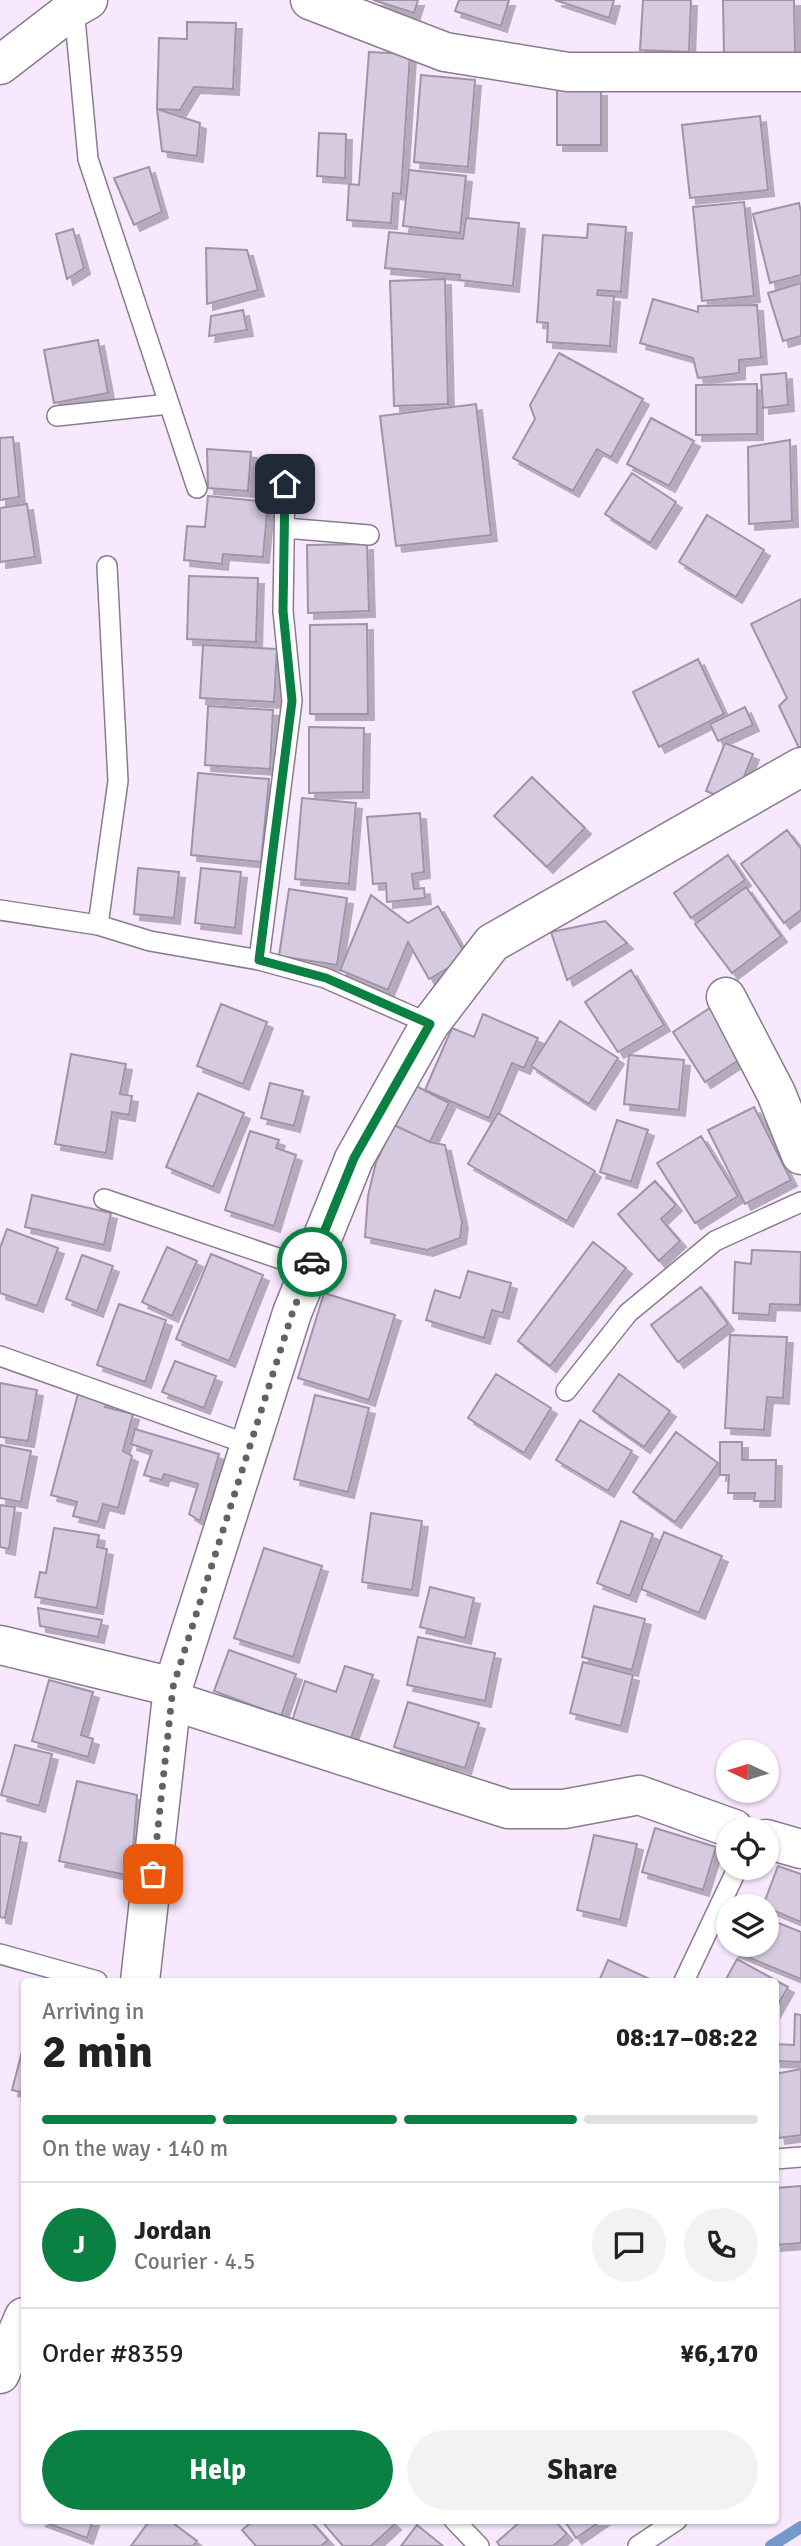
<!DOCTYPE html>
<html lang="en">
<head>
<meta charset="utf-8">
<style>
  body { margin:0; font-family:Signika,sans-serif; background:#f2f2f2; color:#222; height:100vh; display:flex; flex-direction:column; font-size:26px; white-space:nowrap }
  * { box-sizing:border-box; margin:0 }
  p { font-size:23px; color:#767676 }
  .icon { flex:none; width:38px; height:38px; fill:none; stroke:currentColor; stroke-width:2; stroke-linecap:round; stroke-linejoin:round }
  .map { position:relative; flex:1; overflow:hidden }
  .panel { position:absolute; left:21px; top:1978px; width:758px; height:546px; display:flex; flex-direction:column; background:#fff; border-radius:7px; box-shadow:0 2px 5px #0004 }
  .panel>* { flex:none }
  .needle { width:46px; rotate:274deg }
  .fabs { position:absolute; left:716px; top:1740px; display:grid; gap:14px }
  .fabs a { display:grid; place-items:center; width:63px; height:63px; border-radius:50%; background:#fff; box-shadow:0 2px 5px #0004; font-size:35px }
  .pin { position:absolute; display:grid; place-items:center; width:60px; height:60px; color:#fff; margin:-30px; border-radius:14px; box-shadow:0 4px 10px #0006 }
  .courier { position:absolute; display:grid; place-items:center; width:70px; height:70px; margin:-35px; border:5px solid #0b8043; border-radius:50%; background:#fff; color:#222; box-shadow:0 2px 9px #0007 }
  .head em { font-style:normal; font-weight:700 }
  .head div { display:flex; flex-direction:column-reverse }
  .head { display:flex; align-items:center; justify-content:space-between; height:119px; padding:0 21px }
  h1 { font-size:46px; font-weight:700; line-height:52px }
  .bar { display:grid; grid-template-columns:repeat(4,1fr); gap:10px 7px; align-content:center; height:84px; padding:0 21px }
  .bar i { height:9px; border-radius:5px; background:#e0e0e0 }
  .bar .active { background:#0b8043 }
  .bar p { grid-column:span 4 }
  .line { display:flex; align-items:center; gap:18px; padding:0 21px; border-top:2px solid #e0e0e0 }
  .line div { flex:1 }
  .round { display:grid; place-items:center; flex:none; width:74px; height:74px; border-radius:37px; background:#f2f2f2 }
  .primary-button { display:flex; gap:14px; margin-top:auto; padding:14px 21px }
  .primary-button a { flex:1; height:80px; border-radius:42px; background:#0b8043; color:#fff; font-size:28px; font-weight:700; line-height:80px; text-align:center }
  .primary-button a+a { background:#f2f2f2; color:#222 }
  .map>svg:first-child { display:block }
</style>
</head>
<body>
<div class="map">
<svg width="801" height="2546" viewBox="0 0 801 2546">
  <defs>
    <filter id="shadow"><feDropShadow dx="6" dy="6" stdDeviation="0" flood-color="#0004"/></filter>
  </defs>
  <rect width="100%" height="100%" fill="#f7e8fd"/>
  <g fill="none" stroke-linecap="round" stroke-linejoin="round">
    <path stroke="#7598cb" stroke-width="12" d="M771,2546L801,2527"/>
  </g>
  <path fill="#d5cae0" stroke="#9e93a7" stroke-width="2" filter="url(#shadow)" d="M373,0H418L414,13Z
    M459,0H509L501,26L455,11Z
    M555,0H614L609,18Z
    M643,0H691L689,52L640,50Z
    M723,0H794L795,54L724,55Z
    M187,22L236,23L233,89L194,87L180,110L157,109L159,38L187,39Z
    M369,52L410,54L401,194L393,193L391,223L347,220L349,184L359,185Z
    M421,75L475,80L468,167L414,162Z
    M557,90H601V145H557Z
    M157,109L200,123L197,156L162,151Z
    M760,116L768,190L690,198L682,125Z
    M319,133L346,134L345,178L317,176Z
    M149,167L162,212L134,225L114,178Z
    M409,170L466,176L460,233L403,226Z
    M744,202L754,296L702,301L693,207Z
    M799,203L801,212V275L770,283L753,214Z
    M466,218L519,223L513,286L459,280L460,275L385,268L389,232L463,239Z
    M588,224L626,227L621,292L598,290L597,295L614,296L610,346L547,342L548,323L537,322L543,235L587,238Z
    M73,229L84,268L67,279L56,234Z
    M206,248L247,250L258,290L207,304Z
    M445,279L448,404L394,406L390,281Z
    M801,283V336L783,341L768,293Z
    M653,299L698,312V306L757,305L761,358L739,360V373L698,378L693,358L640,343Z
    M243,310L247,330L209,336L211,316Z
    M98,340L108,393L54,403L44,350Z
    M559,353L643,399L611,457L597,449L573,491L513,458L535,419L530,405Z
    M786,373L788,405L763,408L761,375Z
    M757,384V434L696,435V385Z
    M476,404L491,535L396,546L380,416Z
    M651,418L694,441L669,486L627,464Z
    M13,437L19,497L0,500V438Z
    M790,440L792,521L749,524L748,447Z
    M207,449L251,452L248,491L208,488Z
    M632,473L676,502L650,543L605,514Z
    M208,496L268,502L263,557L223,554L222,564L184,560L187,526L205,527Z
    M27,504L35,557L0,562V508Z
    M707,515L764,550L736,597L679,562Z
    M367,544L369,611L308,613L307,545Z
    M189,576L258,578L256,642L187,639Z
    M801,599V752L779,706L787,698L751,624Z
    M367,624L368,714H310V625Z
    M203,645L277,649L274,702L200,698Z
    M698,659L724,714L659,747L633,692Z
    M208,706L273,710L270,769L205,765Z
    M745,707L753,725L718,741L710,724Z
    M309,727L364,728L363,792L309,793Z
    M725,743L753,754L734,802L706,791Z
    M198,773L269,779L261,862L191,855Z
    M532,777L585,828L547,867L494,816Z
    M302,798L356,803L349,884L295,879Z
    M420,813L424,872L412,874L414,889L424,888L425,898L387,902L386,883L373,884L367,817Z
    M787,830L801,849V910L784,923L741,864Z
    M728,855L745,880L691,918L674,893Z
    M138,868L179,872L174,918L134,914Z
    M201,868L241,872L235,928L195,923Z
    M746,887L781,936L732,973L695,924Z
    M289,889L347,898L337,965L279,956Z
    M371,895L408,923L438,906L467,957L429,979L408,942L388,990L340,970Z
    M605,921L627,943L567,980L551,932Z
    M631,970L664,1025L618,1052L585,1002Z
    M221,1004L267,1022L243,1084L197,1066Z
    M716,1004L748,1054L705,1082L673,1032Z
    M483,1014L538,1038L524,1068L512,1063L489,1118L425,1090L452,1028L474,1037Z
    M560,1021L618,1058L589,1104L531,1066Z
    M71,1054L126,1064L120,1094L132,1096L129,1115L112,1112L106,1153L55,1144Z
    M629,1055L684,1060L679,1110L624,1104Z
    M270,1083L303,1091L294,1126L261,1118Z
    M416,1086L449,1103L430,1142L394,1125Z
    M198,1093L244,1113L213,1187L166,1167Z
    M754,1107L791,1180L745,1204L708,1130Z
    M498,1113L595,1171L567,1221L468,1164Z
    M617,1120L648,1130L631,1182L600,1172Z
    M394,1125L430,1142L445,1145L462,1222L460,1238L427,1250L365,1237L368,1196L376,1162Z
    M250,1131L279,1140L276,1148L296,1155L274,1226L225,1210Z
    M701,1136L738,1196L695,1223L657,1163Z
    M655,1181L676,1205L661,1219L680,1241L659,1261L618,1214Z
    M32,1195L111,1213L104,1245L25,1227Z
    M7,1229L58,1248L37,1306L0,1293V1248Z
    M593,1242L626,1268L550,1366L518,1341Z
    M167,1247L197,1261L172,1316L142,1302Z
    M752,1250L801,1252L800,1305L770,1304L769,1315L733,1313L735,1262L751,1264Z
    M211,1254L263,1275L229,1361L176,1339Z
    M82,1255L113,1266L97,1311L66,1299Z
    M468,1271L511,1283L503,1313L492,1310L484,1338L426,1320L435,1290L460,1298Z
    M701,1287L728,1324L678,1362L651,1325Z
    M324,1293L395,1315L369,1400L298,1378Z
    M119,1304L166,1320L145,1382L97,1365Z
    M730,1335L787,1337L783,1398L767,1397L764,1430L725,1428Z
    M175,1361L216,1376L204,1408L162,1392Z
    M496,1374L551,1408L524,1453L468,1418Z
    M619,1374L670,1411L644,1447L593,1411Z
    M0,1383L37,1390L28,1441L0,1437Z
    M79,1390L108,1397L105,1407L133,1414L123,1451L132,1456L118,1508L103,1504L98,1522L73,1516L77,1502L51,1495Z
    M315,1395L369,1408L348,1492L294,1479Z
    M580,1420L632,1451L608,1491L556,1460Z
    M135,1429L219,1454L200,1521L189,1514L198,1484L164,1474L162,1480L144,1475L152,1451L131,1444Z
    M676,1432L718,1463L675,1522L633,1492Z
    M720,1442H742V1460H776L775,1501H754L755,1493H728L729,1475H720Z
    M0,1445L31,1451L21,1502L0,1498Z
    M0,1505L15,1507L9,1549L0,1547Z
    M371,1513L422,1521L412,1590L362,1582Z
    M621,1521L653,1534L630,1596L597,1583Z
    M54,1528L99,1535L97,1547L107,1549L97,1608L35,1597L40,1572L46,1573Z
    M664,1532L722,1556L699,1613L641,1589Z
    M264,1548L322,1566L293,1657L234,1638Z
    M430,1587L474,1598L465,1638L420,1627Z
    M594,1606L645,1619L632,1670L582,1657Z
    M38,1608L102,1620L98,1637L40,1626Z
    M418,1637L495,1653L485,1701L407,1685Z
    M229,1650L296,1674L281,1716L214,1691Z
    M583,1662L633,1675L621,1726L570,1713Z
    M345,1666L373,1675L350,1741L292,1721L305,1681L336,1692Z
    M49,1680L93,1692L81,1735L93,1739L88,1757L32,1741Z
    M408,1702L479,1723L465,1768L394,1747Z
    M15,1745L52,1754L39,1806L1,1795Z
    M77,1781L137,1795L131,1876L59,1861Z
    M655,1828L716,1847L703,1890L642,1872Z
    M0,1833L21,1837L5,1918L0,1917Z
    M594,1835L637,1844L620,1920L577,1910Z
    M778,1866L801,1874V1922L763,1906Z
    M766,1918L801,1932V1979L733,1951L736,1944H766Z
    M737,1959L788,1987L775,2010V1981H725Z
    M608,1960L654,1981H599Z
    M795,2014L801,2015V2062L775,2061V2044L794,2045Z
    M24,2044V2093L12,2090Z
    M801,2069V2135L779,2138L775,2112V2074Z
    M801,2186V2243L775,2245V2188Z
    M39,2520H93L87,2538Z
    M150,2520H169L197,2541L193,2546H131Z
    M254,2520H310L328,2540L321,2546H256L242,2530Z
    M329,2520H391L395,2524L371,2546H343L324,2524Z
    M522,2520H554L567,2534L553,2546H500L497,2542Z
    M564,2520H602L576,2538Z
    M417,2525L443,2546H401Z"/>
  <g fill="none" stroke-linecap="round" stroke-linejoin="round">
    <defs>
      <path id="service" d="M74,8L88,159L197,488
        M57,416L169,404
        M285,528L369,535
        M0,910L98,925L150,941L259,960L325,978L430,1024
        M98,925L118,781L107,566
        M259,960L292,701L283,611L285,484
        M104,1199L310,1269
        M0,1356L250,1445
        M566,1391L628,1313L715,1241L801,1202
        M0,1954L97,1981
        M684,1981L738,1867
        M776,2159L801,2157
        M454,2520L479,2546
        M638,2546L677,2520"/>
      <path id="minor" d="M310,0L445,52L568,72H801
        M0,65L74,8L88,0
        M726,997L776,1093L801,1155
        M0,1645L173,1687
        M173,1701L508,1809H564L639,1795L734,1829
        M766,1839L801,1849
        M140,1981L173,1687L292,1313L354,1159L430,1024L492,943L801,767
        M0,2374L24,2317"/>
    </defs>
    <use href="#service" stroke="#897c8f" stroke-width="22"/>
    <use href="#minor" stroke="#897c8f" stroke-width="41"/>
    <use href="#service" stroke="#fff" stroke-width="19"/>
    <use href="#minor" stroke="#fff" stroke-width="38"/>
  </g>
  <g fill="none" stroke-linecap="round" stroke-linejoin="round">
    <path stroke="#665e69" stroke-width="7" stroke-dasharray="0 12.6" d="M153,1874L173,1687L292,1314L312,1262"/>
    <path stroke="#0b8043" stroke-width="9" d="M285,484L283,611L292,701L259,960L326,978L430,1024L354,1158L312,1262"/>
  </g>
</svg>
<div class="fabs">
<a><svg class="needle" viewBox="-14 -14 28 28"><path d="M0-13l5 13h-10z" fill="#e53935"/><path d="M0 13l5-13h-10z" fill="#767676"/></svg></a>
<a><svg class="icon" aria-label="locate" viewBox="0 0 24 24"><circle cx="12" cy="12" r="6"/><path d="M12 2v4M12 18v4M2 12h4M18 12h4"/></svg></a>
<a><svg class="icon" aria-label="layers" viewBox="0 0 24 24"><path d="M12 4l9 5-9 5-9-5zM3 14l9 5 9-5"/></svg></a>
</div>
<div class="pin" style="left:153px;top:1874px;background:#ea580c"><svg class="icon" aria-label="bag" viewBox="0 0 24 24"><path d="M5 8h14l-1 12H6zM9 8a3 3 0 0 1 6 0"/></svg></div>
<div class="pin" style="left:285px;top:484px;background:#1f2937"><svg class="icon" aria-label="home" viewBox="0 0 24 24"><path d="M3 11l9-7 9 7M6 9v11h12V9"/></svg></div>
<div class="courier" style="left:312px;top:1262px"><svg class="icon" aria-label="car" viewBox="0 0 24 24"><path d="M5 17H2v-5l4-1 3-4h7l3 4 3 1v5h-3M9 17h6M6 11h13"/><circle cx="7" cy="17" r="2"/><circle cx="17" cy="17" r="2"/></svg></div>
<section class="panel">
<div class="head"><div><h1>2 min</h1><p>Arriving in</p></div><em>08:17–08:22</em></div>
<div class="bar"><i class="active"></i><i class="active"></i><i class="active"></i><i></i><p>On the way · 140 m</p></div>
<div class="line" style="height:126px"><b class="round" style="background:#0b8043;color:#fff">J</b><div><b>Jordan</b><p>Courier · 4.5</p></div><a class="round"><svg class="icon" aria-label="chat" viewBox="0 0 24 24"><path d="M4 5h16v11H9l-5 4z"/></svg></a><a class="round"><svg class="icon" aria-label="phone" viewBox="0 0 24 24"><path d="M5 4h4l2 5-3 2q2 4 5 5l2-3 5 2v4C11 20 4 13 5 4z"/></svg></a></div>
<div class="line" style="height:91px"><div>Order #8359</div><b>¥6,170</b></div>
<div class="primary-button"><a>Help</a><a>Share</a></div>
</section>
</div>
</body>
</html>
